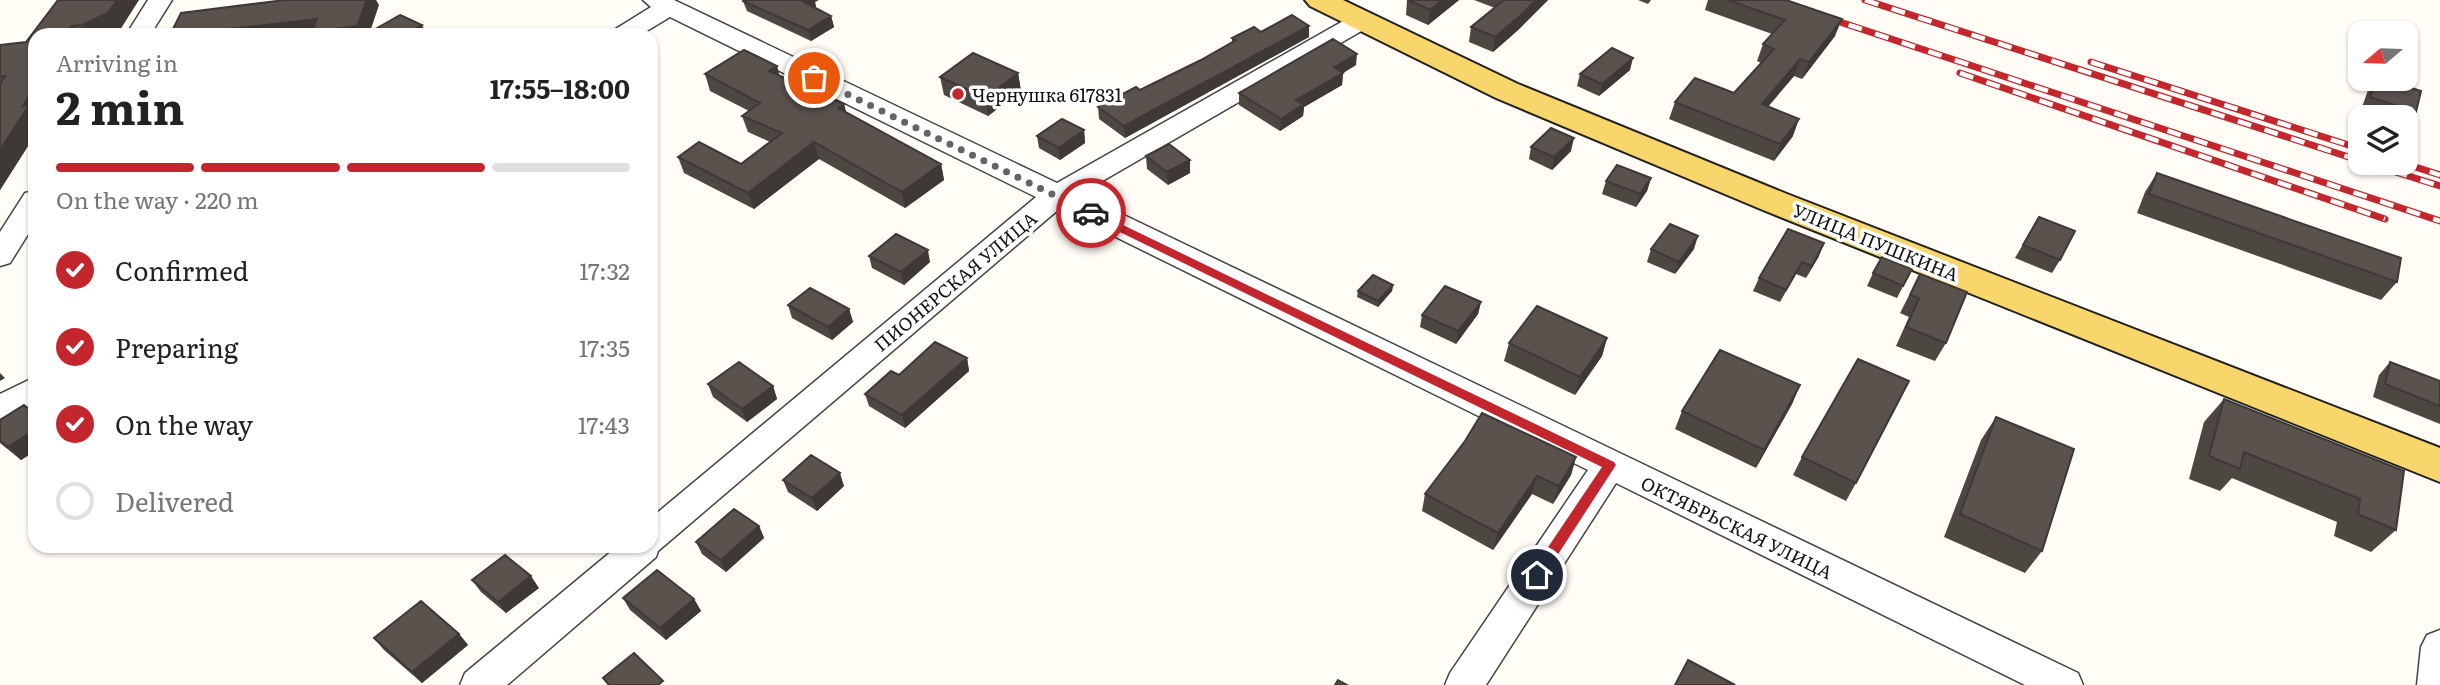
<!DOCTYPE html>
<html lang="en">
<head>
<meta charset="utf-8">
<style>
  body { margin:0; font-family:Literata,serif; background:#f6f6f6; color:#222; height:100vh; display:flex; flex-direction:column; font-size:26px; white-space:nowrap }
  * { box-sizing:border-box; margin:0 }
  p { font-size:23px; color:#767676 }
  .icon { flex:none; width:38px; height:38px; fill:none; stroke:currentColor; stroke-width:2; stroke-linecap:round; stroke-linejoin:round }
  .map { position:relative; flex:1; overflow:hidden }
  .side { position:absolute; left:28px; top:28px; width:630px; height:525px; display:flex; flex-direction:column; background:#fff; border-radius:21px; box-shadow:0 2px 5px #0004 }
  .side>* { flex:none }
  .needle { width:46px; rotate:251deg }
  .tools { position:absolute; left:2348px; top:21px; display:grid; gap:14px }
  .tools a { display:grid; place-items:center; width:70px; height:70px; border-radius:14px; background:#fff; box-shadow:0 2px 5px #0004; font-size:35px }
  .pin { position:absolute; display:grid; place-items:center; width:60px; height:60px; color:#fff; margin:-30px; border:4px solid #fff; border-radius:50%; box-shadow:0 2px 7px #0007 }
  .courier { position:absolute; display:grid; place-items:center; width:70px; height:70px; margin:-35px; border:5px solid #c4262e; border-radius:50%; background:#fff; color:#222; box-shadow:0 2px 9px #0007 }
  .summary em { font-style:normal; font-weight:700 }
  .summary div { display:flex; flex-direction:column-reverse }
  .summary { display:flex; align-items:center; justify-content:space-between; height:119px; padding:0 28px }
  h1 { font-size:46px; font-weight:700; line-height:52px }
  .bar { display:grid; grid-template-columns:repeat(4,1fr); gap:10px 7px; align-content:center; height:84px; padding:0 28px }
  .bar i { height:9px; border-radius:5px; background:#e0e0e0 }
  .bar .active { background:#c4262e }
  .bar p { grid-column:span 4 }
  ol { padding:0 28px; list-style:none }
  li { display:flex; align-items:center; gap:21px; height:77px }
  li p { margin-inline-start:auto }
  li .icon { padding:7px; border-radius:50%; background:#c4262e; color:#fff; stroke-width:4 }
  li:last-child { color:#767676 }
  li i { width:38px; height:38px; border:4px solid #e0e0e0; border-radius:50% }
  .map>svg:first-child { display:block }
</style>
</head>
<body>
<div class="map">
<svg width="2440" height="685" viewBox="0 0 2440 685">
  <rect width="100%" height="100%" fill="#fffdf5"/>
  <g fill="none" stroke-linecap="round" stroke-linejoin="round">
    <defs>
      <path id="minor" d="M148,0H172L150,35H126Z
        M643,0H674L1057,183L1352,16L1361,14L1370,16L1373,21L1370,26L1080,194L2078,673L2083,685H2025L1616,483L1486,685H1445L1450,673L1588,470L1059,209L658,551L656,557L507,685H460L465,673L618,546H651V518L1036,197L670,17L640,35H611L614,30L651,7Z
        M35,191V223L10,263L0,266V232L25,193Z
        M35,377V404L0,422V394Z
        M2440,630V685H2417L2421,647L2427,635Z"/>
      <path id="major" d="M1305,0H1343L1518,84L1787,194L2440,448V482L1763,210L1496,98L1310,6Z"/>
    </defs>
    <use href="#minor" stroke="#444" stroke-width="3"/>
    <use href="#major" stroke="#222" stroke-width="4"/>
    <use href="#minor" fill="#fff" fill-rule="evenodd"/>
    <use href="#major" fill="#f9d66b" fill-rule="evenodd"/>
    <defs>
      <path id="rail" d="M1865,0L2361,161
        M1822,16L2440,221
        M2091,62L2361,149
        M1960,73L2385,219
        M2367,163L2440,186
        M2403,163L2440,175"/>
    </defs>
    <use href="#rail" stroke="#c4262e" stroke-width="7"/>
    <use href="#rail" stroke="#fff" stroke-width="4.5" stroke-dasharray="14" stroke-linecap="butt"/>
  </g>
  <path fill="#4d4742" d="M58,0L120,30L109,35H35V135L0,190V45L26,42Z
    M1407,0H1459L1428,25L1406,15Z
    M1474,0H1548L1517,31L1493,52L1469,42L1471,27L1495,8Z
    M1638,0H1651L1648,4Z
    M1708,0H1786L1835,36L1802,79L1794,76L1768,107L1793,136L1774,161L1669,119L1675,102L1734,93L1761,63L1757,61L1763,44L1772,34L1705,10Z
    M743,1L815,2L816,7L815,8L831,16L834,27L811,41L747,11Z
    M1261,32L1309,37L1125,138L1099,119L1098,107L1140,90L1201,60L1232,43V38Z
    M1356,65L1343,73L1342,85L1304,107L1303,116L1280,131L1239,105V93Z
    M777,66L779,76L844,104L846,112L941,164L944,180L905,208L819,159L754,209L684,173L678,157L741,164L770,142L748,132L742,116L749,111L710,91L705,74Z
    M1630,70L1599,96L1577,86L1580,74Z
    M1018,73L1021,91L988,116L944,95L940,77Z
    M2376,79H2382L2416,112L2406,124V117H2384L2361,110L2368,90Z
    M1084,130L1085,143L1060,160L1039,148L1037,136Z
    M1531,147L1571,151L1552,170L1529,159Z
    M1146,156L1190,173L1168,185L1147,169Z
    M2157,173L2397,282L2381,300L2137,213L2145,192Z
    M1651,178L1647,191L1636,207L1602,194L1606,181Z
    M2039,217L2060,260L2052,273L2015,258Z
    M1651,249H1694L1675,274L1647,262Z
    M869,256L930,262L904,285L872,268Z
    M1819,256L1806,278L1796,274L1780,302L1753,291L1759,278Z
    M1912,269L1897,298L1867,286L1873,273Z
    M1920,274L1946,343L1935,361L1896,346L1909,317L1900,313Z
    M1393,285L1392,291L1378,307L1357,297L1358,291Z
    M1481,302L1478,314L1456,344L1420,327L1422,315Z
    M788,305L849,309L853,322L832,340L792,318Z
    M1607,338L1602,356L1575,395L1504,361L1509,343Z
    M967,358L969,371L905,428L869,406L865,394L899,375Z
    M2390,362L2440,381V424L2373,397L2379,375Z
    M708,384L773,386L777,399L747,422L713,397Z
    M1800,385L1792,404L1756,468L1675,429L1682,411Z
    M2224,399L2404,471L2396,530L2371,552L2334,536L2337,522L2232,478L2220,491L2189,479L2204,422Z
    M35,414V451L21,460L0,443V420Z
    M1996,417L2042,551L2025,573L1944,537L1981,440Z
    M1576,457L1571,475L1553,504L1532,494L1493,550L1422,511L1425,494Z
    M1802,457L1856,483L1846,501L1793,475Z
    M783,480L844,486L817,511L788,492Z
    M759,526L764,538L726,572L702,554L696,542Z
    M472,580L539,588L506,613L481,592Z
    M623,598L694,599L701,611L666,640L630,610Z
    M459,634L468,645L422,683L384,650L374,638Z"/>
  <path fill="#3f3936" d="M117,0H139L120,30L109,35H88L82,25Z
    M367,0H376L379,5L369,35H201L203,32L317,19Z
    M808,0H819L815,2L816,7L807,13L804,2Z
    M1442,0H1459L1428,25L1430,10Z
    M1536,0H1548L1517,31L1493,52L1495,37Z
    M831,16L834,27L811,41L808,30Z
    M1842,19L1835,36L1802,79L1809,62Z
    M422,25L427,35H404Z
    M72,26L79,35H67Z
    M1309,26V37L1125,138L1124,126Z
    M1357,54L1356,65L1333,79L1334,67Z
    M1633,58L1630,70L1599,96L1602,84Z
    M1800,59L1794,76L1755,121L1762,104Z
    M777,66L781,82L769,71Z
    M1018,73L1021,91L988,116L986,98Z
    M1343,73L1342,85L1304,107L1303,116L1280,131L1281,119L1296,100Z
    M35,86V135L0,190V150L23,106Z
    M844,104L848,120L838,108Z
    M1799,119L1793,136L1774,161L1780,144Z
    M1084,130L1085,143L1060,160L1059,148Z
    M1574,138L1571,151L1552,170L1554,157Z
    M814,142L819,159L754,209L748,193Z
    M1190,160V173L1168,185L1167,172Z
    M941,164L944,180L905,208L902,192Z
    M1651,178L1647,191L1636,207L1640,194Z
    M1698,236L1694,249L1675,274L1679,262Z
    M1824,243L1819,256L1806,278L1812,266Z
    M928,250L930,262L904,285L901,272Z
    M1393,285L1392,291L1378,307V301Z
    M1481,302L1478,314L1456,344L1458,331Z
    M849,309L853,322L832,340L828,327Z
    M1607,338L1602,356L1575,395L1580,377Z
    M967,358L969,371L905,428L902,415Z
    M0,373L5,378L0,381Z
    M1800,385L1792,404L1756,468L1764,450Z
    M773,386L777,399L747,422L742,409Z
    M35,430V451L21,460L8,447Z
    M1576,457L1571,475L1553,504L1559,486Z
    M840,473L844,486L817,511L812,498Z
    M1537,476L1532,494L1493,550L1498,533Z
    M759,526L764,538L726,572L721,560Z
    M531,576L539,588L506,613L498,602Z
    M694,599L701,611L666,640L660,628Z
    M459,634L468,645L422,683L412,672Z"/>
  <path fill="#5a524d" stroke="#3f3936" stroke-width="2" d="M58,0H117L108,13L82,25L72,26L67,35H35V86L23,106L29,105L0,150V84L5,76L0,77V45L26,42Z
    M285,0H367L357,26L312,32L317,19L203,32L201,35H170L181,13Z
    M744,0H808L804,2L831,16L808,30L743,1Z
    M1408,0H1442L1430,10Z
    M1504,0H1536L1520,16L1495,37L1471,27Z
    M1728,0H1786L1842,19L1809,62L1800,59L1762,104L1799,119L1780,144L1675,102L1695,78L1734,93L1774,49L1763,44L1785,20Z
    M400,15L422,25L404,35H365Z
    M1292,15L1309,26L1124,126L1098,107L1136,87L1140,90L1201,60L1236,40L1232,38L1254,27L1261,32Z
    M1333,39L1357,54L1334,67L1343,73L1296,100L1304,104L1281,119L1239,93Z
    M1612,48L1633,58L1602,84L1580,74Z
    M744,50L777,66L769,71L844,104L838,108L941,164L902,192L814,142L748,193L678,157L699,142L741,164L782,133L742,116L760,103L705,74Z
    M973,53L1018,73L986,98L940,77Z
    M2377,79H2382L2421,91L2416,112L2370,97Z
    M1062,119L1084,130L1059,148L1037,136Z
    M1551,128L1574,138L1554,157L1531,147Z
    M1169,144L1190,160L1167,172L1146,156Z
    M1617,165L1651,178L1640,194L1606,181Z
    M2157,173L2401,258L2397,282L2149,194Z
    M2039,217L2075,231L2060,260L2023,245Z
    M1670,224L1698,236L1679,262L1651,249Z
    M1788,229L1824,243L1812,266L1802,262L1786,290L1759,278Z
    M896,234L928,250L901,272L869,256Z
    M1882,257L1912,269L1903,286L1873,273Z
    M1920,274L1967,292L1946,343L1906,327L1919,298L1910,295Z
    M1373,275L1393,285L1378,301L1358,291Z
    M1445,286L1481,302L1458,331L1422,315Z
    M810,288L849,309L828,327L788,305Z
    M1537,306L1607,338L1580,377L1509,343Z
    M935,342L967,358L902,415L865,394L891,371L899,375Z
    M1720,350L1800,385L1764,450L1682,411Z
    M1858,359L1909,381L1856,483L1802,457Z
    M739,362L773,386L742,409L708,384Z
    M2390,362L2440,381V406L2385,384Z
    M2224,399L2404,471L2396,530L2358,514L2360,499L2244,452L2240,469L2209,456Z
    M24,405L35,414V430L8,447L0,441V420Z
    M1482,413L1576,457L1559,486L1537,476L1498,533L1425,494L1465,441Z
    M1996,417L2074,449L2042,551L1960,514Z
    M811,455L840,473L812,498L783,480Z
    M734,509L759,526L721,560L696,542Z
    M505,555L531,576L498,602L472,580Z
    M657,570L694,599L660,628L623,598Z
    M421,601L459,634L412,672L374,638Z
    M634,653L663,681L658,685H609L603,678Z
    M1688,660L1735,685H1675Z
    M1338,680L1347,685H1335Z"/>
  <path fill="#c4262e" d="M1087,211H1094L1614,462L1616,465L1542,579H1532V571L1602,467L1087,216Z"/>
  <g fill="none" stroke-linecap="round" stroke-linejoin="round">
    <path stroke="#646461" stroke-width="7" stroke-dasharray="0 12.6" d="M814,78L1091,213"/>
  </g>
  <circle fill="#c4262e" stroke="#fff" stroke-width="2.5" cx="958" cy="94" r="7"/>
  <g text-anchor="middle" dominant-baseline="central" stroke-width="7" stroke-linejoin="round" paint-order="stroke">
    <g font-size="18" fill="#111" stroke="#fff" text-anchor="start">
      <text x="972" y="94">Чернушка 617831</text>
    </g>
    <g font-size="18" fill="#111" stroke="#fff">
      <text transform="translate(1876 242) rotate(22)">УЛИЦА ПУШКИНА</text>
      <text transform="translate(955 281) rotate(-40)">ПИОНЕРСКАЯ УЛИЦА</text>
      <text transform="translate(1737 527) rotate(26)">ОКТЯБРЬСКАЯ УЛИЦА</text>
    </g>
  </g>
</svg>
<div class="tools">
<a><svg class="needle" viewBox="-14 -14 28 28"><path d="M0-13l5 13h-10z" fill="#e53935"/><path d="M0 13l5-13h-10z" fill="#767676"/></svg></a>
<a><svg class="icon" aria-label="layers" viewBox="0 0 24 24"><path d="M12 4l9 5-9 5-9-5zM3 14l9 5 9-5"/></svg></a>
</div>
<div class="pin" style="left:814px;top:78px;background:#ea580c"><svg class="icon" aria-label="bag" viewBox="0 0 24 24"><path d="M5 8h14l-1 12H6zM9 8a3 3 0 0 1 6 0"/></svg></div>
<div class="pin" style="left:1537px;top:575px;background:#1f2937"><svg class="icon" aria-label="home" viewBox="0 0 24 24"><path d="M3 11l9-7 9 7M6 9v11h12V9"/></svg></div>
<div class="courier" style="left:1091px;top:213px"><svg class="icon" aria-label="car" viewBox="0 0 24 24"><path d="M5 17H2v-5l4-1 3-4h7l3 4 3 1v5h-3M9 17h6M6 11h13"/><circle cx="7" cy="17" r="2"/><circle cx="17" cy="17" r="2"/></svg></div>
<section class="side">
<div class="summary"><div><h1>2 min</h1><p>Arriving in</p></div><em>17:55–18:00</em></div>
<div class="bar"><i class="active"></i><i class="active"></i><i class="active"></i><i></i><p>On the way · 220 m</p></div>
<ol>
<li><svg class="icon" aria-label="check" viewBox="0 0 24 24"><path d="M5 12l5 5 9-10"/></svg>Confirmed<p>17:32</p></li>
<li><svg class="icon" aria-label="check" viewBox="0 0 24 24"><path d="M5 12l5 5 9-10"/></svg>Preparing<p>17:35</p></li>
<li><svg class="icon" aria-label="check" viewBox="0 0 24 24"><path d="M5 12l5 5 9-10"/></svg>On the way<p>17:43</p></li>
<li><i></i>Delivered</li>
</ol>
</section>
</div>
</body>
</html>
